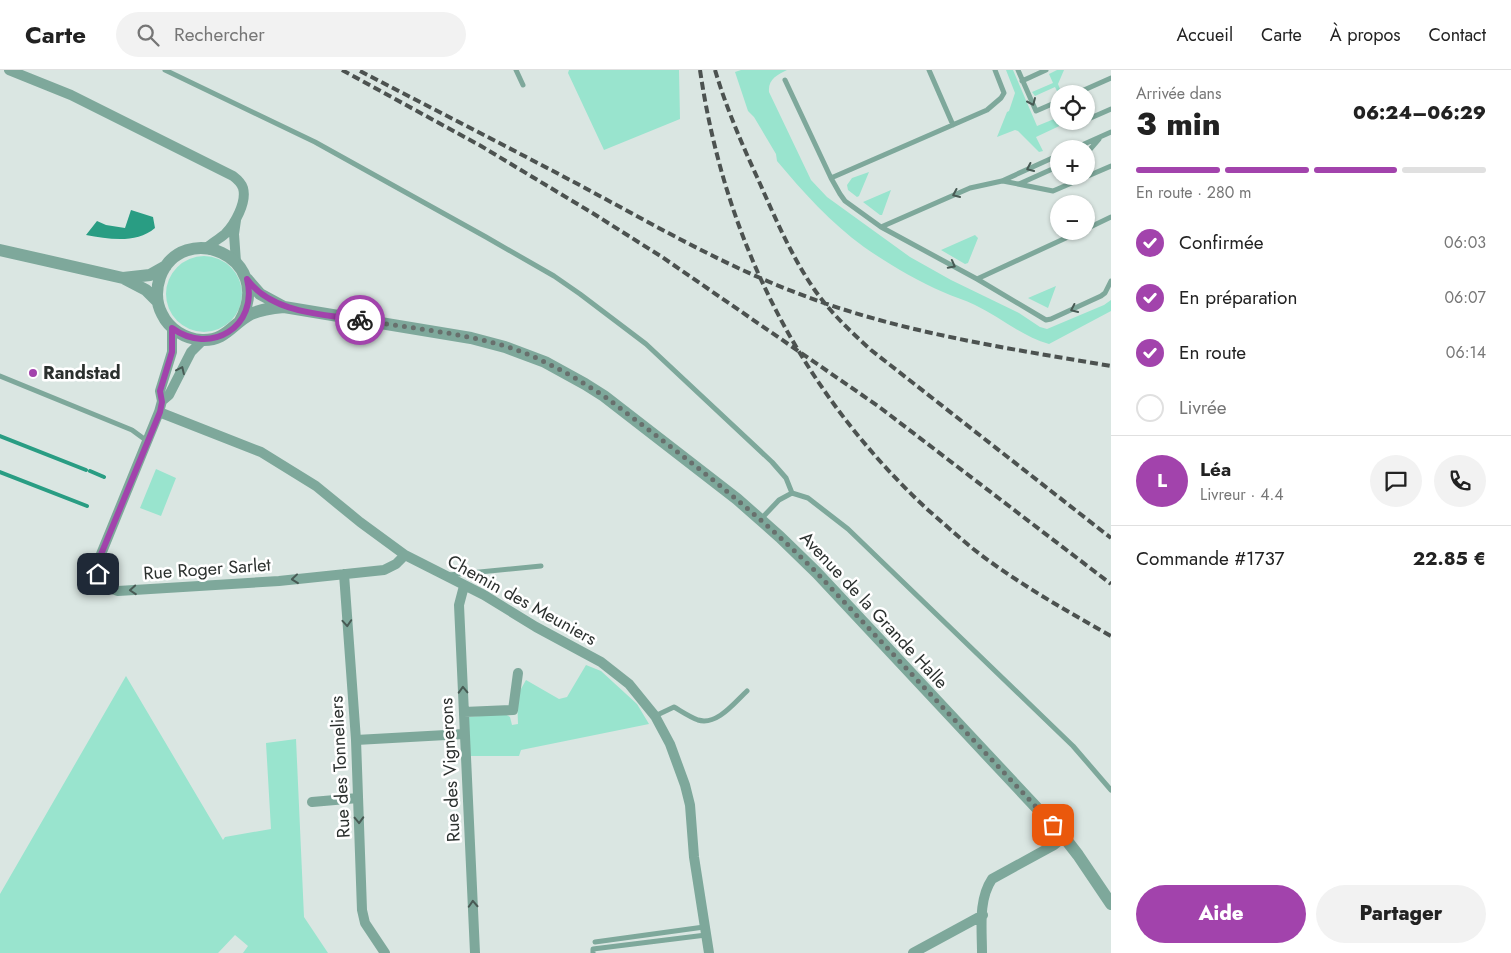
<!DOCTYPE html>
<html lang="fr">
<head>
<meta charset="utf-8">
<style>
  body { margin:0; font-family:Jost,sans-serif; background:#f2f2f2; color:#222; height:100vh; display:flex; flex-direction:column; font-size:19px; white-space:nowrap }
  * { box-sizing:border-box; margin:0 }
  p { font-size:16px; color:#767676 }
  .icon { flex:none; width:28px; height:28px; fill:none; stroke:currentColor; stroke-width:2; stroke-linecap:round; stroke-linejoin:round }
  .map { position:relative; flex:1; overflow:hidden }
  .details { display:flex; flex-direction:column; background:#fff; width:400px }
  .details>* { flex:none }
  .buttons { position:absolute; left:1050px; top:15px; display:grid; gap:10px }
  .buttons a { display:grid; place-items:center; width:45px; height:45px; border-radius:50%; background:#fff; box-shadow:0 1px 4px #0004; font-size:25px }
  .pin { position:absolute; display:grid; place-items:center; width:42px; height:42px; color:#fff; margin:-21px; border-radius:10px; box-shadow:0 2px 8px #0006 }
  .courier { position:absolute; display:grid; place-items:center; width:50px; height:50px; margin:-25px; border:4px solid #a243ac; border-radius:50%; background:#fff; color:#222; box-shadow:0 1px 6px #0007 }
  .headline em { font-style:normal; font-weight:800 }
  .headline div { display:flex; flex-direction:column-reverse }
  .headline { display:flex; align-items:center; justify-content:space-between; height:85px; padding:0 25px }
  h1 { font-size:32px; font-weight:800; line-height:38px }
  .bar { display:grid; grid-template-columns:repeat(4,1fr); gap:8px 5px; align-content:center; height:60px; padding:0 25px }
  .bar i { height:6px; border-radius:4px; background:#e0e0e0 }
  .bar .selected { background:#a243ac }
  .bar p { grid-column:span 4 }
  .line { display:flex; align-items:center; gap:12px; padding:0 25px; border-top:1px solid #e0e0e0 }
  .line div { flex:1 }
  .round { display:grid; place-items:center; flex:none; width:52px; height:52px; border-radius:26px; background:#f2f2f2 }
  ol { padding:0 25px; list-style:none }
  li { display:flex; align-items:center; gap:15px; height:55px }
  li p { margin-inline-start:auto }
  li .icon { padding:5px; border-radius:50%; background:#a243ac; color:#fff; stroke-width:4 }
  li:last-child { color:#767676 }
  li i { width:28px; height:28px; border:2px solid #e0e0e0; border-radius:50% }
  .primary-button { display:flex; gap:10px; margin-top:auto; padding:10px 25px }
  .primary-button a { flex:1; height:58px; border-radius:30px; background:#a243ac; color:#fff; font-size:20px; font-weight:800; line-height:58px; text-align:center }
  .primary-button a+a { background:#f2f2f2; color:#222 }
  header { display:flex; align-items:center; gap:30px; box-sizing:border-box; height:70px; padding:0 25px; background:#fff; border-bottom:1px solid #e0e0e0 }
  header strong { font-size:24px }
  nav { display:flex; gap:28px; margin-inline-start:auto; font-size:18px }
  .search { width:350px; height:45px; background:#f2f2f2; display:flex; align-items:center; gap:12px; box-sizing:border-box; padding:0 18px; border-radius:28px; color:#767676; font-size:19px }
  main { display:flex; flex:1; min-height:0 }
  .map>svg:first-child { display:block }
</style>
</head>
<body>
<header>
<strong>Carte</strong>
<div class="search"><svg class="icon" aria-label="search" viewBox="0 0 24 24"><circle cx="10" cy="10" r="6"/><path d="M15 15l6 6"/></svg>Rechercher</div>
<nav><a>Accueil</a><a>Carte</a><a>À propos</a><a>Contact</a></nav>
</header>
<main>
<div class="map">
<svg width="1111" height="883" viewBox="0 0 1111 883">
  <rect width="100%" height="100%" fill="#dae6e2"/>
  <path fill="#99e4ce" d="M569,0H679L680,49L604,80L568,3Z
    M741,0H787C777,5 768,9 769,22L811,110L827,127L910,187L951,210L1019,243L1040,257L1047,259L1104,235L1111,230V241L1049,274C1023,267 1000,247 975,235C965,230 954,227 943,222C917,211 887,193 864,177C831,153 803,122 777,91L776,84L754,47L748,41L735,2Z
    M1006,0H1013L1037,56L1059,47V51H1070L1036,67L1043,81L1039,82L1018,61L1015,60L997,67L1007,42L1009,41L1015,23Z
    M1057,0H1064L1058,14L1062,24H1059V25L1055,17L1035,26L1032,22L1053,13L1049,4Z
    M869,102L859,126L857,127L848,120L847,115L852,108Z
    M891,120L882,145H880L863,132Z
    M975,165L978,168L968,193L965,194L941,180Z
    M166 224a38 38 0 1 1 76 0a38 38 0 1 1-76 0Z
    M1056,216L1048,238L1028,228Z
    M156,399L176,408L161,446L140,438Z
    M586,595L601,601L637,634L649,654L521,680L519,686H470L467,647L505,644L510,647L512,655L518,654L517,626L526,610L559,629L567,627Z
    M126,606L223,770L225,767L271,759L266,673L296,669L304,847L328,883H243L248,876L235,865L218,883H0V824Z"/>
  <path fill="#299d83" d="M131,140L153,147L155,158C136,174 109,169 86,165L97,151L106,155L125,158Z"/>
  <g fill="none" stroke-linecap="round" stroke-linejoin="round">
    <path stroke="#299d83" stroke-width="4" d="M0,366L86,400
      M90,401L104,407
      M0,402L87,436"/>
    <path stroke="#7ea89b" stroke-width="5" d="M165,0L315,72L486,167L554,206L580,224L646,274L772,392L786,408L792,423
      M516,0L523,15
      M929,0L953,55
      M1018,0L1036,41L1059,31
      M785,10L831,108L987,40L1001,28L1004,23L995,0
      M1022,11L1046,0
      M1075,24L1111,8
      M1086,50L1111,39
      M1073,79L1111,62
      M1086,84L1099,69
      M1059,85L1002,111L970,118L881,157L977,209L1081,161
      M831,108L840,124L845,131L881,157
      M1003,111L1053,121L1111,96
      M1019,114L1059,96
      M1086,159L1111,147
      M977,209L1046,250L1051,249L1101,226L1105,223L1111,211
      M0,306L132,360L147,371
      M761,449L779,430L792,423L808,428L848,459L1073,676L1111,720
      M449,505L541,496
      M655,646L674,637C681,641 690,647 698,650C717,656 735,632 747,621
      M595,872L704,857
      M593,883V879L706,865"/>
    <path stroke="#7ea89b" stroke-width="10" d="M9,0L71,25L233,106C237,109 241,112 243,118C247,132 235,154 225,164C219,169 212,173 206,178
      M236,192L234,164L236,150
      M172,257V282L160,321L162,331L159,342L261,382L316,416L360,452L405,485L484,525L536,557L601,592L629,614L655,646L670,674L685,715L690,735L694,787L709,883
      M162,331L169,325L191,282L203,270
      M159,342L97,494L98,508L109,518L118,521L279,511L384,500L396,494L405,485
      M344,504L356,670L362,840L365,853L385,883
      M464,516L459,535L475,883
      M464,642L513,640L518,603
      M356,670L464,664
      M312,732L358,728
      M913,883L983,845
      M982,883C982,858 978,830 992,809L1054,775L1064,767"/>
    <path stroke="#7ea89b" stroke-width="12" d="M0,180L123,208L146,220L157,231
      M123,208L150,205L166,196
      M247,209L260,224L284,237L471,268L505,277L545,292L585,314L604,326L737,429L780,467L817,503L1064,767L1078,785L1111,834
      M240,251C276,186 182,149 160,207C156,219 156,233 162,244C169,259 185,269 202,270C226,271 232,254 251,244C262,239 272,238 284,237"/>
    <path stroke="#4c5250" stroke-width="4" stroke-dasharray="8 4" stroke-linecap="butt" d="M342,0L481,76L594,144L662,187L878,336L1111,514
      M700,0C725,171 801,322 928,440C949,458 969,477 992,493C1030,520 1070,543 1111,566
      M715,0C726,37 741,72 757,107C774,145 790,184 814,219C830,242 850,261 871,280L1111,468
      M360,1C435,40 510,78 585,118C654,155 723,195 797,223C897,262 1005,278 1111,296"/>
  </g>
  <defs><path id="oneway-chevron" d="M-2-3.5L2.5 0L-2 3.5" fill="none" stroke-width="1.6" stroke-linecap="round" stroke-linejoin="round" transform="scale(1.25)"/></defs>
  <g stroke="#485a54">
    <use href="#oneway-chevron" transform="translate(1032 32) rotate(66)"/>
    <use href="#oneway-chevron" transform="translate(1030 98) rotate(155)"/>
    <use href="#oneway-chevron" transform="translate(956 124) rotate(156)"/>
    <use href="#oneway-chevron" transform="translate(952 195) rotate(28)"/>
    <use href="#oneway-chevron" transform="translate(1074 239) rotate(155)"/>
    <use href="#oneway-chevron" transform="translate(181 300) rotate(-65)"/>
    <use href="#oneway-chevron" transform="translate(295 509) rotate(174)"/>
    <use href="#oneway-chevron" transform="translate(133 520) rotate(176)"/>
    <use href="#oneway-chevron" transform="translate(347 553) rotate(86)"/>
    <use href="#oneway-chevron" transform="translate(463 620) rotate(-92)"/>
    <use href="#oneway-chevron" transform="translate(359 750) rotate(88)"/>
    <use href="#oneway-chevron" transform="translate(473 834) rotate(-93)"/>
  </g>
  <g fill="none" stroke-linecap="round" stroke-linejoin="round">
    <path stroke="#68706d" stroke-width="5" stroke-dasharray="0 9" d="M360,250C408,258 458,262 505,276C540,287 573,306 604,326C678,382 752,437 817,503L1053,755"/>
    <path stroke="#a243ac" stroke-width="6" d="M98,504L97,494L160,342L162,332L160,321L172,282V258C210,286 259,257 247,209C271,243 322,244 360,250"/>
  </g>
  <circle fill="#a243ac" stroke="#fff" stroke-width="2" cx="33" cy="303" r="5"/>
  <g text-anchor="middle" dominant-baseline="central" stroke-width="5" stroke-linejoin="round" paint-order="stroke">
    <g font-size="18" font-weight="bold" fill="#2b302e" stroke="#fff" text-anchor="start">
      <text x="43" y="303">Randstad</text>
    </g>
    <g font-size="18" fill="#2b302e" stroke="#fff">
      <text transform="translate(207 499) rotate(-4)">Rue Roger Sarlet</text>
      <text transform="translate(522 530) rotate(29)">Chemin des Meuniers</text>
      <text transform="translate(874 540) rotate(47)">Avenue de la Grande Halle</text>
      <text transform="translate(340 697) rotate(-93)">Rue des Tonneliers</text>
      <text transform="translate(450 700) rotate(-93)">Rue des Vignerons</text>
    </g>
  </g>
</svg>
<div class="buttons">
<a><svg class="icon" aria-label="locate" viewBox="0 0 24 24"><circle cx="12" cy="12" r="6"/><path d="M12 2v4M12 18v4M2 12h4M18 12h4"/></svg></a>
<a>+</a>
<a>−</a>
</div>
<div class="pin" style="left:1053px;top:755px;background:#ea580c"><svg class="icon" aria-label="bag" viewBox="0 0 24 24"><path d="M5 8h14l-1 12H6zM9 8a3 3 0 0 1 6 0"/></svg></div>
<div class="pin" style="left:98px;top:504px;background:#1f2937"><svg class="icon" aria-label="home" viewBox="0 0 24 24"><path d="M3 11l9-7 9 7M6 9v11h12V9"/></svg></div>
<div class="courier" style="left:360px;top:250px"><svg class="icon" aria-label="bike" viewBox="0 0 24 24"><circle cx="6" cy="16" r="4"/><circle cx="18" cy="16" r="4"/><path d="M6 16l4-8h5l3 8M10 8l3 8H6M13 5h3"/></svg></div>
</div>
<section class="details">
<div class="headline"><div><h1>3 min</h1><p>Arrivée dans</p></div><em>06:24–06:29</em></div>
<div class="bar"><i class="selected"></i><i class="selected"></i><i class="selected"></i><i></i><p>En route · 280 m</p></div>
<ol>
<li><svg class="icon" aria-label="check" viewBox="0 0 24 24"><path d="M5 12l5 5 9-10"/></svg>Confirmée<p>06:03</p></li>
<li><svg class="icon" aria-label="check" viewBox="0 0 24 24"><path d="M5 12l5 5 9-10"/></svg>En préparation<p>06:07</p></li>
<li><svg class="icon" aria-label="check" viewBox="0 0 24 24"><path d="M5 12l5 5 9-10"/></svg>En route<p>06:14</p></li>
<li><i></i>Livrée</li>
</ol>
<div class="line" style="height:90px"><b class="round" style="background:#a243ac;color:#fff">L</b><div><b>Léa</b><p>Livreur · 4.4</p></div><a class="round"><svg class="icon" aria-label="chat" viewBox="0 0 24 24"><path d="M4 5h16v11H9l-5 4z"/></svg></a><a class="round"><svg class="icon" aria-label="phone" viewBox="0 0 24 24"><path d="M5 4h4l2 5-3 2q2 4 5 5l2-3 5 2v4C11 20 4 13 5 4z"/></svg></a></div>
<div class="line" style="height:65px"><div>Commande #1737</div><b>22.85 €</b></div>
<div class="primary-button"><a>Aide</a><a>Partager</a></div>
</section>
</main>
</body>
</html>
